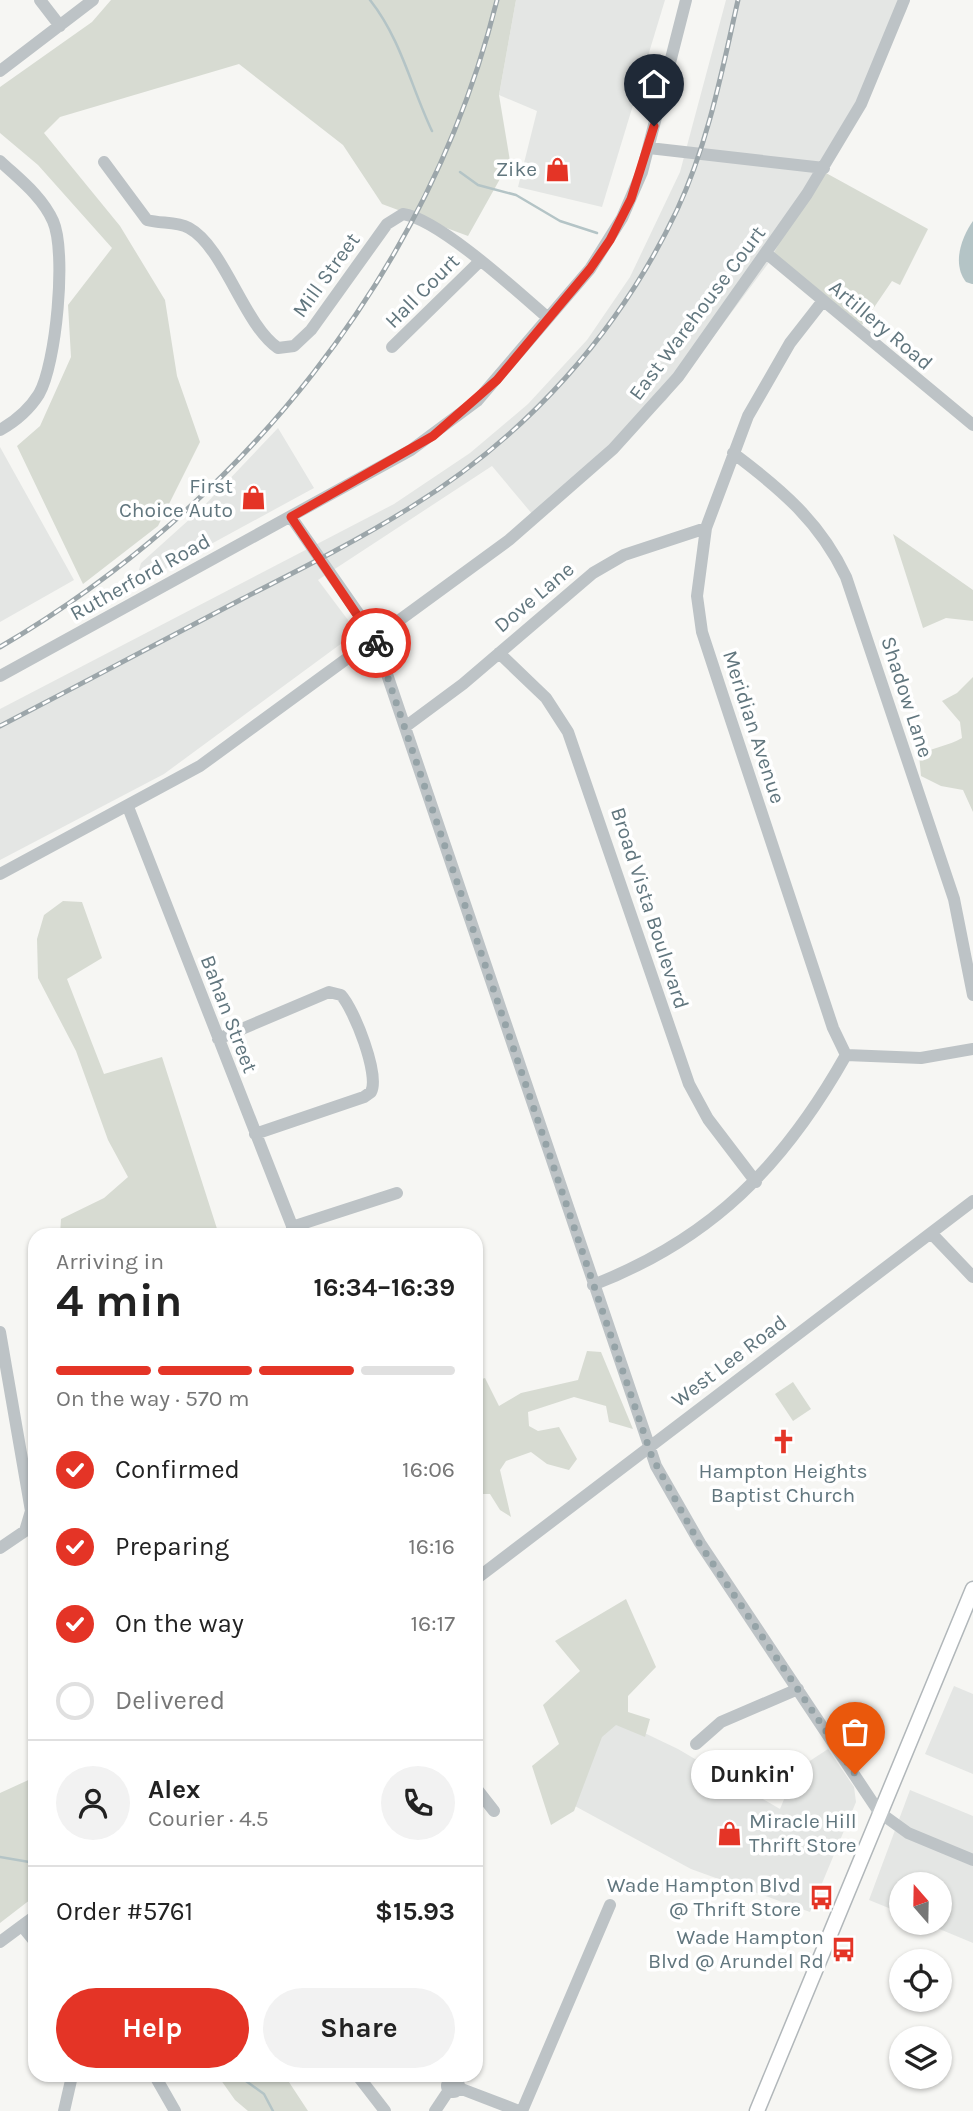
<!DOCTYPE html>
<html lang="en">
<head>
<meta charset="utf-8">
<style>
  body { margin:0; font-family:Karla,sans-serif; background:#f2f2f2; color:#222; height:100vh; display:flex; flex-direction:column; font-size:26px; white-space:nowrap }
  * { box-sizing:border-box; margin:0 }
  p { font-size:23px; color:#767676 }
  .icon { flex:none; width:38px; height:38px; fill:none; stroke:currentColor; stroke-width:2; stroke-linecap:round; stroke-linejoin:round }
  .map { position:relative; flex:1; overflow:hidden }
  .details { position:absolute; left:28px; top:1228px; width:455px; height:854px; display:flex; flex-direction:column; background:#fff; border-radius:21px; box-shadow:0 2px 5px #0004 }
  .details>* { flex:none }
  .needle { width:46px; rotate:340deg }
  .controls { position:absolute; left:889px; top:1872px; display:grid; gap:14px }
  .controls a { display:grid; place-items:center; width:63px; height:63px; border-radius:50%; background:#fff; box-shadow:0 2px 5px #0004; font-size:35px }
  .pin { position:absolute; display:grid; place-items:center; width:60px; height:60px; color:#fff; margin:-72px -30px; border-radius:50% 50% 50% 0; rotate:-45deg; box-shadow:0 0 7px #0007 }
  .pin .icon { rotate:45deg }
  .courier { position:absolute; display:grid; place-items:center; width:70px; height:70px; margin:-35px; border:5px solid #e43426; border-radius:50%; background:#fff; color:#222; box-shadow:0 2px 9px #0007 }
  .bubble { position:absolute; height:49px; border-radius:24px; background:#fff; box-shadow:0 2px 5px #0004; font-size:23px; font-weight:700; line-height:49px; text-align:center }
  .overview em { font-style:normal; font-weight:700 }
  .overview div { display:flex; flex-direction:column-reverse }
  .overview { display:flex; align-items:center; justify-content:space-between; height:119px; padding:0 28px }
  h1 { font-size:46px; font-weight:700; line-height:52px }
  .bar { display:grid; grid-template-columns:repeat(4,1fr); gap:10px 7px; align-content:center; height:84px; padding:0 28px }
  .bar i { height:9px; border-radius:5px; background:#e0e0e0 }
  .bar .active { background:#e43426 }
  .bar p { grid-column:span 4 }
  .line { display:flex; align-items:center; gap:18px; padding:0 28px; border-top:2px solid #e0e0e0 }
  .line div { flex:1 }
  .round { display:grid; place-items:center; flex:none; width:74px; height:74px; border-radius:37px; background:#f2f2f2 }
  ol { padding:0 28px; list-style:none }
  li { display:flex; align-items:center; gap:21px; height:77px }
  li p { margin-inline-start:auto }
  li .icon { padding:7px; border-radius:50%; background:#e43426; color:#fff; stroke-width:4 }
  li:last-child { color:#767676 }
  li i { width:38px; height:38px; border:4px solid #e0e0e0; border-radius:50% }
  .primary-button { display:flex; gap:14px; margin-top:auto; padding:14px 28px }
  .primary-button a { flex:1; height:80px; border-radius:42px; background:#e43426; color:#fff; font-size:28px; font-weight:700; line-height:80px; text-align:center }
  .primary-button a+a { background:#f2f2f2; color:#222 }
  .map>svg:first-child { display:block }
</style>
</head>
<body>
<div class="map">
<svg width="973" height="2111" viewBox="0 0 973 2111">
  <rect width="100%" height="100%" fill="#f6f6f3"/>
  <path fill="#e4e6e4" d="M516,0H665L602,207L518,187L537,111L499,95Z
    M726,0H909L906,11L770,261L666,400L538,521L492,466L318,580L357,632L164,774L0,860V709L394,504L470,453L528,404L587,340L630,277L680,172Z
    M278,428L314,488L134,586L141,563L202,508Z
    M0,447L74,580L0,622Z
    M954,1686L973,1694V1774L925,1754Z
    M609,1716L678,1749L780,1809L796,1770L828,1749L854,1787L856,1802L810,1912L691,1869L573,1805Z
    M910,1790L973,1816V1943L925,1923H940V1885H901V1913L869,1900Z"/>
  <path fill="#d7dbd2" d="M111,0H516L499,95L510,161L468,236L382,204L343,145L239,64L60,117L44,133L120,226L165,300L177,376L200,442L158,526L83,584L17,446L40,426L71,357L68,305L112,248L38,165L0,133V87L92,22Z
    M826,173L928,229L900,285L892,281L862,325L770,261L783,235Z
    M893,534L973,590V621L946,618L923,628Z
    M973,677V812L963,790L941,786L921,776L919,755C934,747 948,746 962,738L960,722L942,701L957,693Z
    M63,901L82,902L102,958L67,979L104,1074L162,1057L219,1235H60L61,1219L104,1198L128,1177L108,1140L76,1051L38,978L37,939L44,915Z
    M587,1351L601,1352L633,1429L609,1422L606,1406L574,1397L528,1412L529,1426L538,1431L559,1427L577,1459L569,1470L547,1464L531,1452L506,1461L500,1470L511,1517L500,1510L490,1494H482L476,1498V1381L485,1378L499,1406L521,1393L578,1380Z
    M793,1382L811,1409L793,1421L775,1394Z
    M626,1599L656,1667L628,1696V1712L650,1719L645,1737L616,1725L602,1737L574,1811L551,1825L532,1766L559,1744L543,1705L580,1671L555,1641Z
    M35,1777V1896L0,1923V1793Z
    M218,2076H285L308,2111H248L235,2100Z"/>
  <path fill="#b4c4c6" d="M973,221V284H972L966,282C952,264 961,238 973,221Z"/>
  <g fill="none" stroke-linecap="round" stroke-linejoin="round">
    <path stroke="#b4c4c6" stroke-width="2.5" d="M370,0C401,39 411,87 432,131
      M460,172L478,185L516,195L560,221L597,233
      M0,1857L35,1863
      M239,2076L264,2094L273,2111"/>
    <defs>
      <path id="major" d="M757,2111L973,1589"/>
    </defs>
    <use href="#major" stroke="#b1b7ba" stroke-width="17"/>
    <path stroke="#bdc3c6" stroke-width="12" d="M40,0L60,26
      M0,71L93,0
      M649,148L824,168
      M0,161C19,179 42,196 53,221C67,252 56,365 39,394C29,410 16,421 0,430
      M104,162L147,220C161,224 176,221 189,228C224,247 244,325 278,348L294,346L311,330L387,224L403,214C439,219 518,292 548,318
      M766,253L973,425
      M822,302L790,343L748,416L706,528L697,596L702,632L722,693L833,1028L846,1055
      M392,347L479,262
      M733,453C781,489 820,522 846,577L954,899L973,995
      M291,517L374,636L656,1466L700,1543L879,1812L908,1833L973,1860
      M499,653L546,698L568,732L689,1084L708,1119L756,1182
      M0,676L411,450L477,401L590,269L622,218L642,172L686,0
      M405,727L463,684L593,573L624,555L706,528
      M128,807L296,1236
      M0,874L200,766L509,540L613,449L678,377L807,194L861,104L904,0
      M218,1039L329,992L341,995C354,1009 380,1075 371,1092L364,1097L255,1134
      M846,1055L921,1058L973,1049
      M292,1227L397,1193
      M931,1233L973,1277
      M593,1285C712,1239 784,1165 846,1055
      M0,1332L31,1511L25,1531L0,1548
      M476,1579L973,1201
      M696,1744L721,1722L798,1689
      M476,1788L494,1811
      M22,1926L35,1942
      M0,1942L35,1916
      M155,2076L175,2111
      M358,2076L385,2111
      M447 2086a6 6 0 1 1 12 0a6 6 0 1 1-12 0Z
      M459,2088L519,2111
      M64,2111L72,2076
      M435,2111L449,2090
      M522,2111L610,1905"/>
    <use href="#major" stroke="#fff" stroke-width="14"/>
    <defs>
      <path id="rail" d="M0,647C241,506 429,273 497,0
        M0,726C81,684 162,641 242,599C299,570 357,541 411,507C526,436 619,333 677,210C708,144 722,71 738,0"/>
    </defs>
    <use href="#rail" stroke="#9ca6aa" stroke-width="5"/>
    <use href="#rail" stroke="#fff" stroke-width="2.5" stroke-dasharray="8" stroke-linecap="butt"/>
  </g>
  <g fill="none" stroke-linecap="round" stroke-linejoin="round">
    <path stroke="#95a3a7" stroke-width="7" stroke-dasharray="0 12.6" d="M376,643L652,1457L699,1543L855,1774"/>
    <path stroke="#e43426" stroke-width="9" d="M376,643L291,517L433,436L497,380L590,269L610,240L631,199L654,126"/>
  </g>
  <defs>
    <symbol id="shop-bare" viewBox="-9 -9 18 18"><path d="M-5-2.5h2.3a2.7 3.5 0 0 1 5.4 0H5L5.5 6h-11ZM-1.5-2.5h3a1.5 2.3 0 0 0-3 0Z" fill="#e43426" stroke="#fff" stroke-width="2.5" paint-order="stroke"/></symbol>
    <symbol id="church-bare" viewBox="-9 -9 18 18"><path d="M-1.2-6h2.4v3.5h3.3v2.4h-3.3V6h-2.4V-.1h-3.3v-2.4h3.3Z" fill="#e43426" stroke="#fff" stroke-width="2.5" paint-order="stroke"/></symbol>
    <symbol id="bus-bare" viewBox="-9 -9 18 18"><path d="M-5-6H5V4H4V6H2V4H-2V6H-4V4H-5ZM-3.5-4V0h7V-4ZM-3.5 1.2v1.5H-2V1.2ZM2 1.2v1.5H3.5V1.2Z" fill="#e43426" stroke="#fff" stroke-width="2.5" paint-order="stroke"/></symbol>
  </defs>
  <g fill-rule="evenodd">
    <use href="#shop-bare" x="540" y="152" width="35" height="35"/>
    <use href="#shop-bare" x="236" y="480" width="35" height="35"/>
    <use href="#church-bare" x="766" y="1424" width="35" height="35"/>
    <use href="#shop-bare" x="712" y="1816" width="35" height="35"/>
    <use href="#bus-bare" x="804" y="1880" width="35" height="35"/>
    <use href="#bus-bare" x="826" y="1932" width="35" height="35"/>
  </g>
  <g text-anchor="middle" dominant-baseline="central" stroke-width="7" stroke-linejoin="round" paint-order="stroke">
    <g font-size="21" fill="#61767e" stroke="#fff" text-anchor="end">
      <text x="537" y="169">Zike</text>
      <text x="233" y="486">First<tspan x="233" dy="24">Choice Auto</tspan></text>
      <text x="783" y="1471" text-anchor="middle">Hampton Heights<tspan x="783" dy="24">Baptist Church</tspan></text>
      <text x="749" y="1821" text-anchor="start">Miracle Hill<tspan x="749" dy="24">Thrift Store</tspan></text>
      <text x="801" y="1885">Wade Hampton Blvd<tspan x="801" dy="24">@ Thrift Store</tspan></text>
      <text x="824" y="1937">Wade Hampton<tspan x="824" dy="24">Blvd @ Arundel Rd</tspan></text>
    </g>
    <g font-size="21" fill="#61767e" stroke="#fff">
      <text transform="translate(326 275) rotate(-54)">Mill Street</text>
      <text transform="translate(422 291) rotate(-45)">Hall Court</text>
      <text transform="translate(697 313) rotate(-53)">East Warehouse Court</text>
      <text transform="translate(881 325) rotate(40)">Artillery Road</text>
      <text transform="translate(140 577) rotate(-29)">Rutherford Road</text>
      <text transform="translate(534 597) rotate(-40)">Dove Lane</text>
      <text transform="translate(907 697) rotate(72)">Shadow Lane</text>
      <text transform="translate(754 727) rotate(72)">Meridian Avenue</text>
      <text transform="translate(650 908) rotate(72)">Broad Vista Boulevard</text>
      <text transform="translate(229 1014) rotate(69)">Bahan Street</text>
      <text transform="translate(729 1361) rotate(-37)">West Lee Road</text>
    </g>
  </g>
</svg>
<div class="controls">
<a><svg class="needle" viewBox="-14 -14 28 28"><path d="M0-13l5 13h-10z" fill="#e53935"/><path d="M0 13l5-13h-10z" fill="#767676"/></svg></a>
<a><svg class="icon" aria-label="locate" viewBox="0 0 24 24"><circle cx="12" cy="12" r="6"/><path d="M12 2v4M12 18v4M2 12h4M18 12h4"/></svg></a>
<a><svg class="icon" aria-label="layers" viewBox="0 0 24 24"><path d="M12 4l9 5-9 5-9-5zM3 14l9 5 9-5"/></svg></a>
</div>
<div class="pin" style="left:855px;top:1774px;background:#ea580c"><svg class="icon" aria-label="bag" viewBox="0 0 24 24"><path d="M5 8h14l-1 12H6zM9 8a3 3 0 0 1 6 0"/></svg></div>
<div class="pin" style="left:654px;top:126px;background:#1f2937"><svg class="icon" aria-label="home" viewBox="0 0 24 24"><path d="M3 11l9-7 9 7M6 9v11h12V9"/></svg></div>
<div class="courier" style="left:376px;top:643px"><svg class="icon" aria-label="bike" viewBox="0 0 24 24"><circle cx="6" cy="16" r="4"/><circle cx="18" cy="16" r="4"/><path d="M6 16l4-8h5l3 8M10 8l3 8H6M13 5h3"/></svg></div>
<div class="bubble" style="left:691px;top:1750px;width:122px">Dunkin'</div>
<section class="details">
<div class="overview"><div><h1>4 min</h1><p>Arriving in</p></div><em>16:34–16:39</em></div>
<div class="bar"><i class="active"></i><i class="active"></i><i class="active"></i><i></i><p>On the way · 570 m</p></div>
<ol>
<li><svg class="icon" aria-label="check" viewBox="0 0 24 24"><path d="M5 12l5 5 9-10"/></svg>Confirmed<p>16:06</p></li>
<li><svg class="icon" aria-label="check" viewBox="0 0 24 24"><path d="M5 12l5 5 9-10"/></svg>Preparing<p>16:16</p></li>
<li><svg class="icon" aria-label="check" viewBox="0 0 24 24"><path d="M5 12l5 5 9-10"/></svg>On the way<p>16:17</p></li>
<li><i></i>Delivered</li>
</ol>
<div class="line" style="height:126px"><a class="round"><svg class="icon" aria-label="person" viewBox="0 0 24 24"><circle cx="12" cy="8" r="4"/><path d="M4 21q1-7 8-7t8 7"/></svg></a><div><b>Alex</b><p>Courier · 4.5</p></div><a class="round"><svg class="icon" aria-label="phone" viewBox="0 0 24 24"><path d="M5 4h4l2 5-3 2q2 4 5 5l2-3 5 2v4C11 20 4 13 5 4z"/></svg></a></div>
<div class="line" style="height:91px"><div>Order #5761</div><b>$15.93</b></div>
<div class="primary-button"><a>Help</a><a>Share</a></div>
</section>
</div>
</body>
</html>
